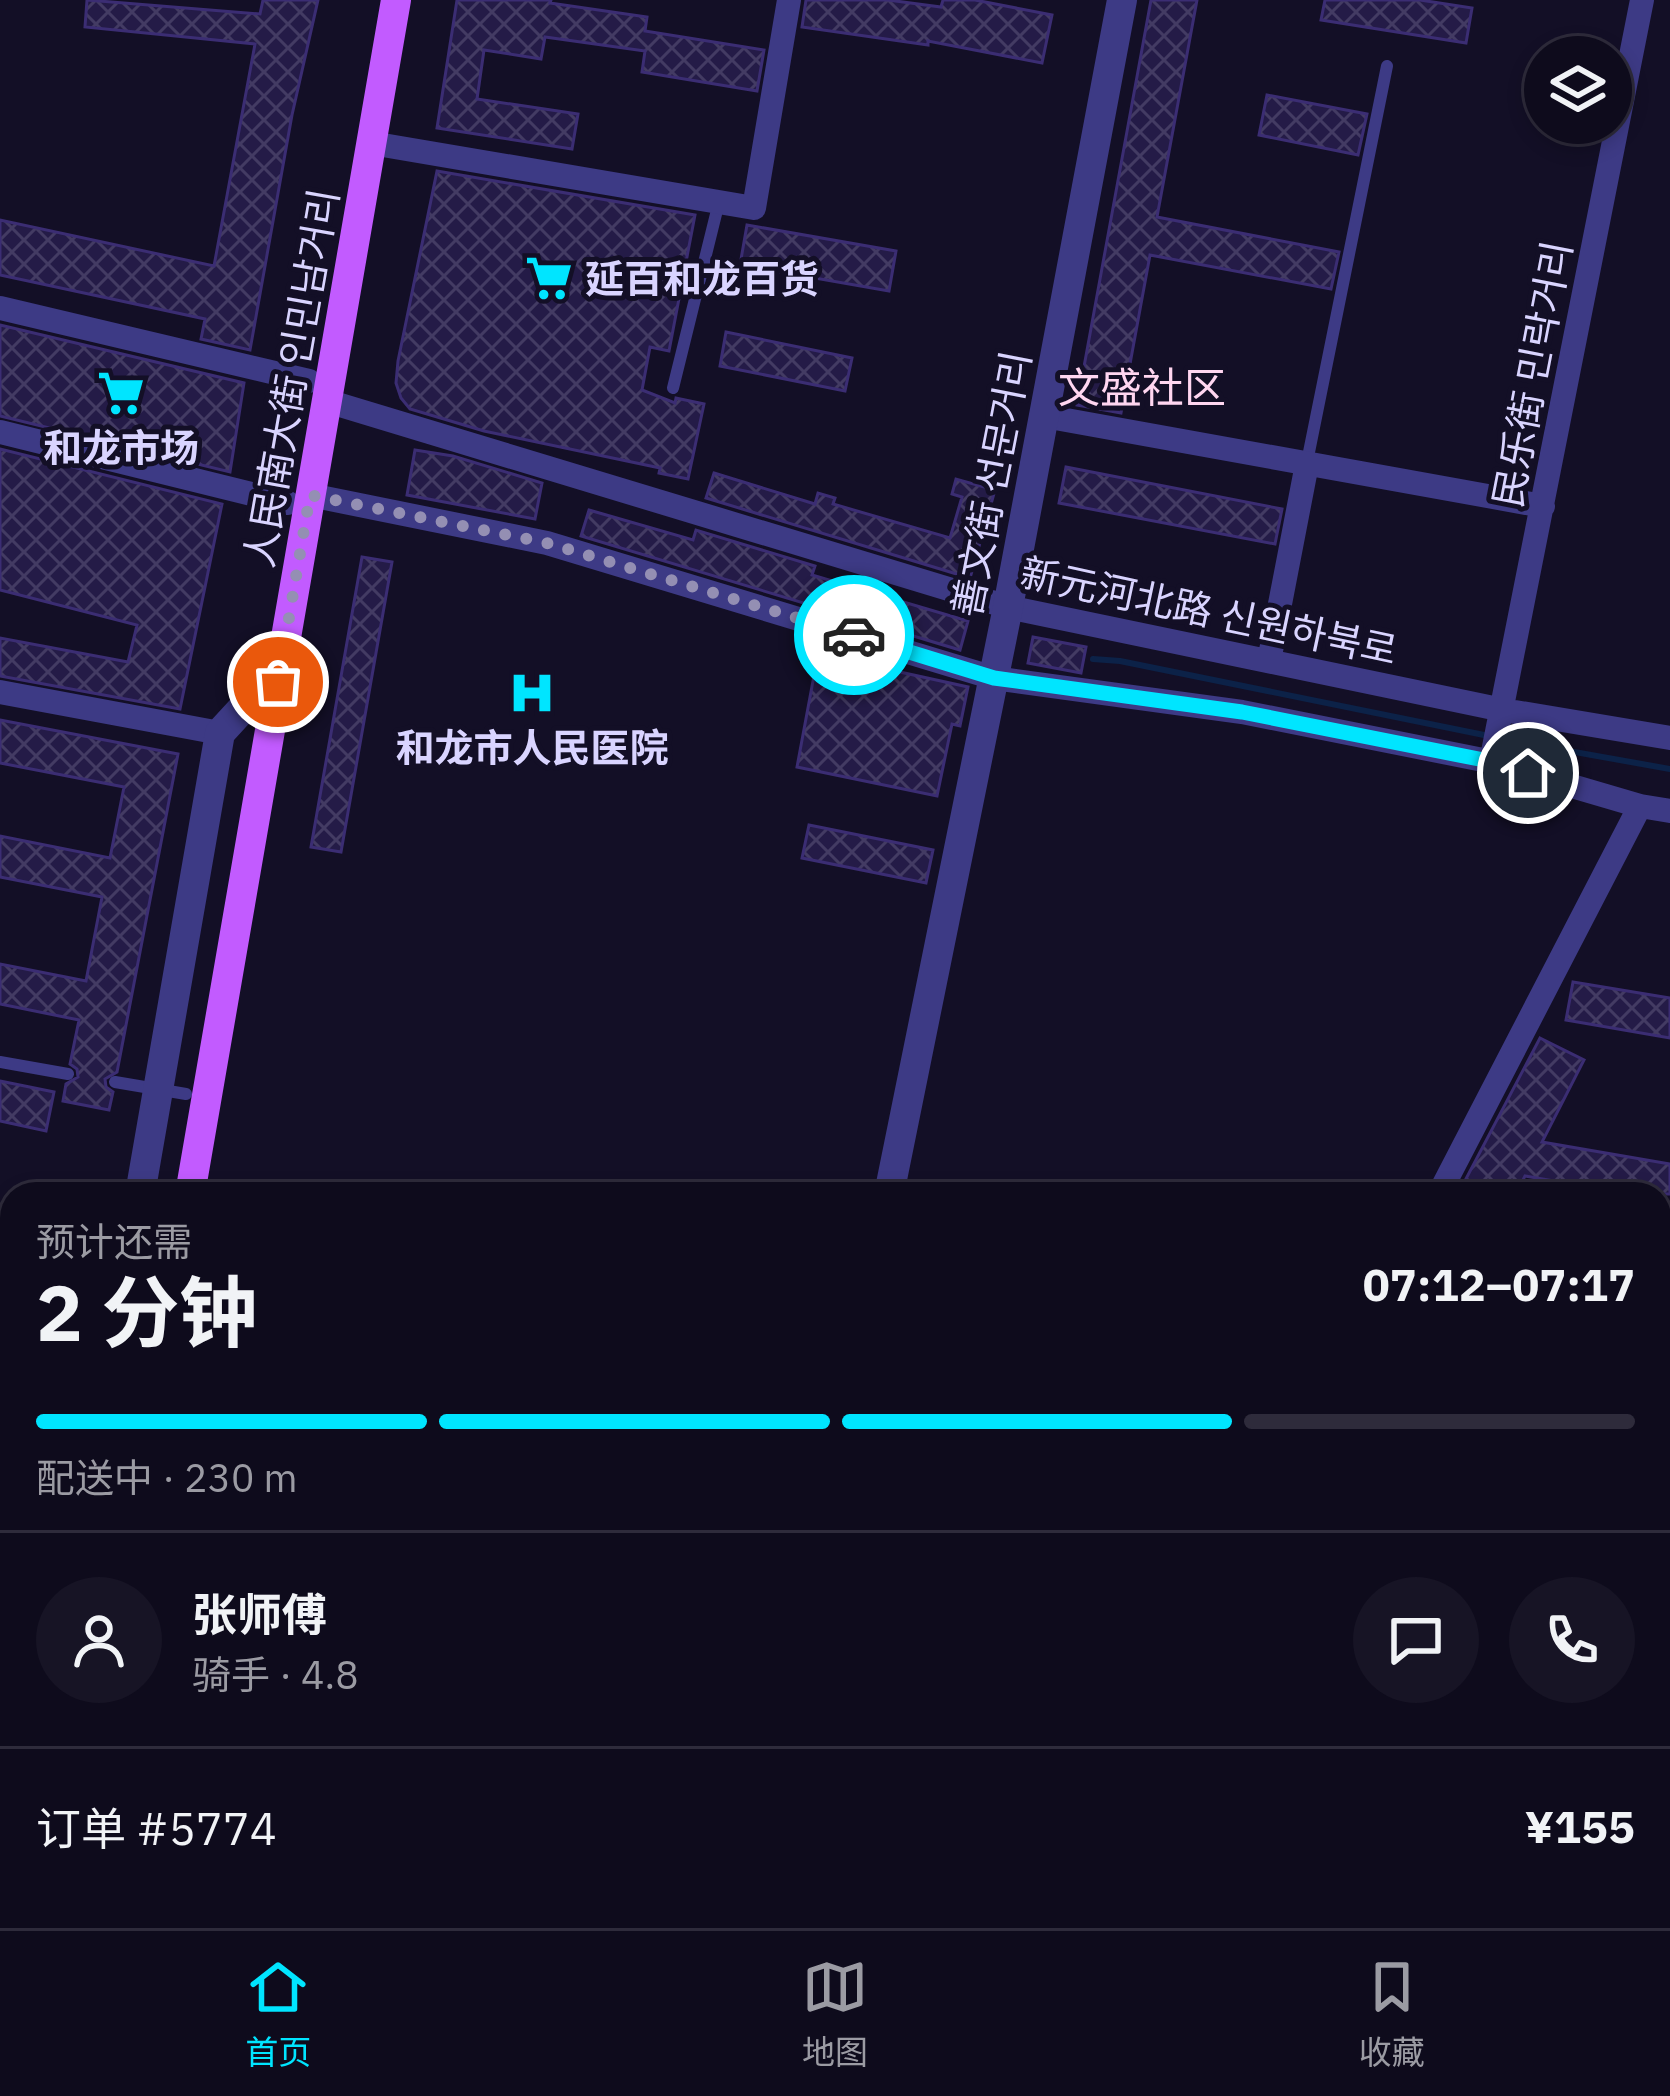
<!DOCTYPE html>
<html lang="zh">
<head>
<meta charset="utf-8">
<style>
  body { margin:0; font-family:"IBM Plex Sans","Noto Sans SC","Noto Sans KR",sans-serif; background:#171425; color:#f1f3f6; height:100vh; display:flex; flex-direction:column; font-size:45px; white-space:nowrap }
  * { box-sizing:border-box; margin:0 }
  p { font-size:39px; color:#9b9ba3 }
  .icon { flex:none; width:66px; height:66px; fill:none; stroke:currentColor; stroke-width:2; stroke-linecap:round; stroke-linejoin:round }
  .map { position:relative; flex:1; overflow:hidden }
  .sheet { position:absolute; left:0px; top:1182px; width:1671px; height:747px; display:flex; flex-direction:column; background:#0e0b1c; border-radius:36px 36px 0 0; box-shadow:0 6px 18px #0003,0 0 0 3px #2e2b3b }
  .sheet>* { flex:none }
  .fabs { position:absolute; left:1524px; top:36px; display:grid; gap:24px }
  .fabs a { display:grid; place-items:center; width:108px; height:108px; border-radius:50%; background:#0e0b1c; box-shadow:0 6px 18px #0003,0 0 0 3px #2e2b3b; font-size:60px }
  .pin { position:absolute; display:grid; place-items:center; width:102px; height:102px; color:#fff; margin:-51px; border:6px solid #fff; border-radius:50%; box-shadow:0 3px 12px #0007 }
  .courier { position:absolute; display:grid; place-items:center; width:120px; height:120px; margin:-60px; border:9px solid #00e5ff; border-radius:50%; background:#fff; color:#222; box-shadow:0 3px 15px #0007 }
  .headline em { font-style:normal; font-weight:700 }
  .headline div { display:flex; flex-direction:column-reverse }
  .headline { display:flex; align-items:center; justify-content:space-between; height:204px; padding:0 36px }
  h1 { font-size:78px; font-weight:700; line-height:90px }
  .bar { display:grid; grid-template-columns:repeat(4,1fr); gap:18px 12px; align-content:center; height:144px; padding:0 36px }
  .bar i { height:15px; border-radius:9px; background:#2e2b3b }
  .bar .active { background:#00e5ff }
  .bar p { grid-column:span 4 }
  .line { display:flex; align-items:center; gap:30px; padding:0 36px; border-top:3px solid #2e2b3b }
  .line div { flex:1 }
  .round { display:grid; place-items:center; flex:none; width:126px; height:126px; border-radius:63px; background:#171425 }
  .tab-bar { display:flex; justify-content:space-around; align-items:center; height:168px; border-top:3px solid #2e2b3b; background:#0e0b1c; font-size:33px; color:#9b9ba3 }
  .tab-bar a { display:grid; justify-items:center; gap:6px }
  .tab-bar .active { color:#00e5ff }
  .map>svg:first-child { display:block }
</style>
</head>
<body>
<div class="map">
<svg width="1670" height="1928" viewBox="0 0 1670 1928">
  <defs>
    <pattern id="building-cross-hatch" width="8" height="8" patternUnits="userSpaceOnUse" patternTransform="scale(3)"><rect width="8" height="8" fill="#241b47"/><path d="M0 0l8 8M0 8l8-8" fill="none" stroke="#433b63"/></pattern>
  </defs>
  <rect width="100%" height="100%" fill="#130f26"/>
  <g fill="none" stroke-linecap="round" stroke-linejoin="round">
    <path stroke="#0c2248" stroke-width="6" d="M1093,659L1120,661L1489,736
      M1502,739L1670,769"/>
  </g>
  <path fill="url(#building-cross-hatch)" stroke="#3b2d73" stroke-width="3" d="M87,0L260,14L263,0H318L292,115L250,350L201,339L205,319L0,275V220L214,266L255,44L85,27Z
    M457,0H551L550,3L647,17L645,31L764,50L757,91L642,72L645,51L545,37L541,59L484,50L477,99L578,114L572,149L437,128Z
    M806,0H888L941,7L943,0H975L1052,15L1042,63L928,41V45L802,27Z
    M1151,0H1197L1157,217L1339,252L1331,289L1150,255L1121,413L1077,405Z
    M1325,0H1420L1472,8L1466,43L1321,20Z
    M1267,95L1367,114L1358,155L1259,135Z
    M437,171L695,215L669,351L650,347L642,390L675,403L676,398L704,404L688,479L659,473L660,468L484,431L410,409L401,398L396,383L398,361Z
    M747,225L896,251L889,291L740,265Z
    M0,325L244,383L230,472L0,416Z
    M726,332L852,358L845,391L720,366Z
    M0,449L222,504L180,709L0,676V638L128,662L137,625L0,590Z
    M415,450L453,456L542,483L535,519L407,495Z
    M1066,467L1282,509L1275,544L1059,503Z
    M714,473L815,504L818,493L835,498L833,504L950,538L962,497L952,494L956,479L995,490L970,578L706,498Z
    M589,510L693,540L696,530L815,566L812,575L968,621L960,650L581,536Z
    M362,557L392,562L341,852L311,847Z
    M1033,637L1086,647L1081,673L1028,663Z
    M818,654L968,687L960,726L952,724L937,796L797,767Z
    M0,720L178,754L117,1072L105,1079L106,1087L113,1092L109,1110L63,1101L66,1084L78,1077L77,1069L70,1064L79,1020L0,1004V964L86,981L102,897L0,877V836L110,858L124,787L0,763Z
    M809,825L933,850L926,883L802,858Z
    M1573,982L1670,998V1038L1566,1020Z
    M1540,1038L1584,1060L1542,1142L1670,1164V1194H1629L1525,1176L1516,1194H1458Z
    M0,1081L54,1092L46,1131L0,1121Z"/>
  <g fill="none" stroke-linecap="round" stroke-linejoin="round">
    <path stroke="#3d3a85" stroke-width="12" d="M673,388L719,202
      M1307,462L1387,66
      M0,1062L68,1074
      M115,1082L186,1094"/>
    <path stroke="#3d3a85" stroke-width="24" d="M371,143L754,208L789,0
      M0,308L309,381
      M327,401L1008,607L1503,710L1670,738
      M1044,416L1543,506
      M0,432L288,503
      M310,495L547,543L994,678L1242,712L1483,760L1640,806L1670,811
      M1269,661L1307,464
      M0,692L220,733
      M1491,762L1642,0
      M1439,1194L1640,806
      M0,1718L12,1720
      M347,1928L349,1917
      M674,1928L677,1917
      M1251,1928L1254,1917"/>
    <path stroke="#3d3a85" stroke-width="30" d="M140,1194L220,733L255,695
      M889,1194L1008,607L1122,0
      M0,1278L12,1280
      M1659,1552L1670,1554
      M10,1928L12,1917"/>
    <path stroke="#c25bff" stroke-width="30" d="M190,1194L396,0
      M59,1928L61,1917"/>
  </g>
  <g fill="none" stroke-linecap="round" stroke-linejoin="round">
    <path stroke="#948fb3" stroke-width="12" stroke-dasharray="0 21.6" d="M278,682L310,495L547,543L854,635"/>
    <path stroke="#00e5ff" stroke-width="15" d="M854,635L994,678L1242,712L1484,760L1528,773"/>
  </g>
  <defs>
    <symbol id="supermarket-bare" viewBox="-9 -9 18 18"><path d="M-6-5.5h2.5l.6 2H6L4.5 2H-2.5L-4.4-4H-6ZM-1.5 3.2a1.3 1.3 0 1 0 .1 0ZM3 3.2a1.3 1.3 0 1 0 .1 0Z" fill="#00e5ff" stroke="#130f26" stroke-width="2.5" paint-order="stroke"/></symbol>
    <symbol id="hospital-bare" viewBox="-9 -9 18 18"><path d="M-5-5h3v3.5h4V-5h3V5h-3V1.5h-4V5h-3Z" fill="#00e5ff" stroke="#130f26" stroke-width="2.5" paint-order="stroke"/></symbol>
  </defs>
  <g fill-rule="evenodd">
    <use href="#supermarket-bare" x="516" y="245" width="66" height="66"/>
    <use href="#supermarket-bare" x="88" y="360" width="66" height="66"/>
    <use href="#hospital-bare" x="499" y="660" width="66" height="66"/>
  </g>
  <g text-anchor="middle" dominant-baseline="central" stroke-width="10" stroke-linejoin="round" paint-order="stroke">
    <g font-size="39" font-weight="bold" fill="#d9d4ff" stroke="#130f26">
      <text x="585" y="278" text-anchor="start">延百和龙百货</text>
      <text x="121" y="447">和龙市场</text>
      <text x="532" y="747">和龙市人民医院</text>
    </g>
    <g font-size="39" fill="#d9d4ff" stroke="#130f26">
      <text transform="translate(1532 374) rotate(-79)">民乐街 민락거리</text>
      <text transform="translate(291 378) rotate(-80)">人民南大街 인민남거리</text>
      <text transform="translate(991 484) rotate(-79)">善文街 선문거리</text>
      <text transform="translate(1209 611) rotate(12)">新元河北路 신원하북로</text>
    </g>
    <g font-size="42" fill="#ffd6f0" stroke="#130f26">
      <text x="1142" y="387">文盛社区</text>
    </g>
  </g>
</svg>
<div class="fabs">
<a><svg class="icon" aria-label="layers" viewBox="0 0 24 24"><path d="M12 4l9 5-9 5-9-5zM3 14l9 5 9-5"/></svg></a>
</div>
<div class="pin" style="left:278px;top:682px;background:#ea580c"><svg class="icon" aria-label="bag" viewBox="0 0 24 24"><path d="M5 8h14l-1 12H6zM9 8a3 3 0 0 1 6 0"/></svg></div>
<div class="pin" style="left:1528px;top:773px;background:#1f2937"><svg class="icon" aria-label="home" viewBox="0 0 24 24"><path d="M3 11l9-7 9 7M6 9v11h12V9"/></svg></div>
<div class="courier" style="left:854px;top:635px"><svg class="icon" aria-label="car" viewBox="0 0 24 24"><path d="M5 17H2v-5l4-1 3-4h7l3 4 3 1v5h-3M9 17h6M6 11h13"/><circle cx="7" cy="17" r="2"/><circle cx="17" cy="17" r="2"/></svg></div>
<section class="sheet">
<div class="headline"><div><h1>2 分钟</h1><p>预计还需</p></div><em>07:12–07:17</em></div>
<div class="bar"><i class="active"></i><i class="active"></i><i class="active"></i><i></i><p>配送中 · 230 m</p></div>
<div class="line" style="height:216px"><a class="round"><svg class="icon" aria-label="person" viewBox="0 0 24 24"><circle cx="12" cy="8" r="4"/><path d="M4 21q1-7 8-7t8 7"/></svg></a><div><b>张师傅</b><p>骑手 · 4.8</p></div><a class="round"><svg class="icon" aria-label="chat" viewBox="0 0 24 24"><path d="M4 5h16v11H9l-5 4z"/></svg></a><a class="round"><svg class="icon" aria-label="phone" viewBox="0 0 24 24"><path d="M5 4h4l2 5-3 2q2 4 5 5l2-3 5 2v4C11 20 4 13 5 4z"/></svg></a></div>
<div class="line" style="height:156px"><div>订单 #5774</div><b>¥155</b></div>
</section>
</div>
<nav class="tab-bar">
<a class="active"><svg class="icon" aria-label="home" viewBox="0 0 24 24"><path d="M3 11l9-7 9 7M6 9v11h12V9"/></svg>首页</a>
<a><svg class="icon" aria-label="map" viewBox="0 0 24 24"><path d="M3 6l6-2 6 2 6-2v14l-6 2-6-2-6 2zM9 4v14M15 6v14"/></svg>地图</a>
<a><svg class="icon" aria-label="saved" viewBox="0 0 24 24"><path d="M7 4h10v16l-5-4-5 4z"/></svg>收藏</a>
</nav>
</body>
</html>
